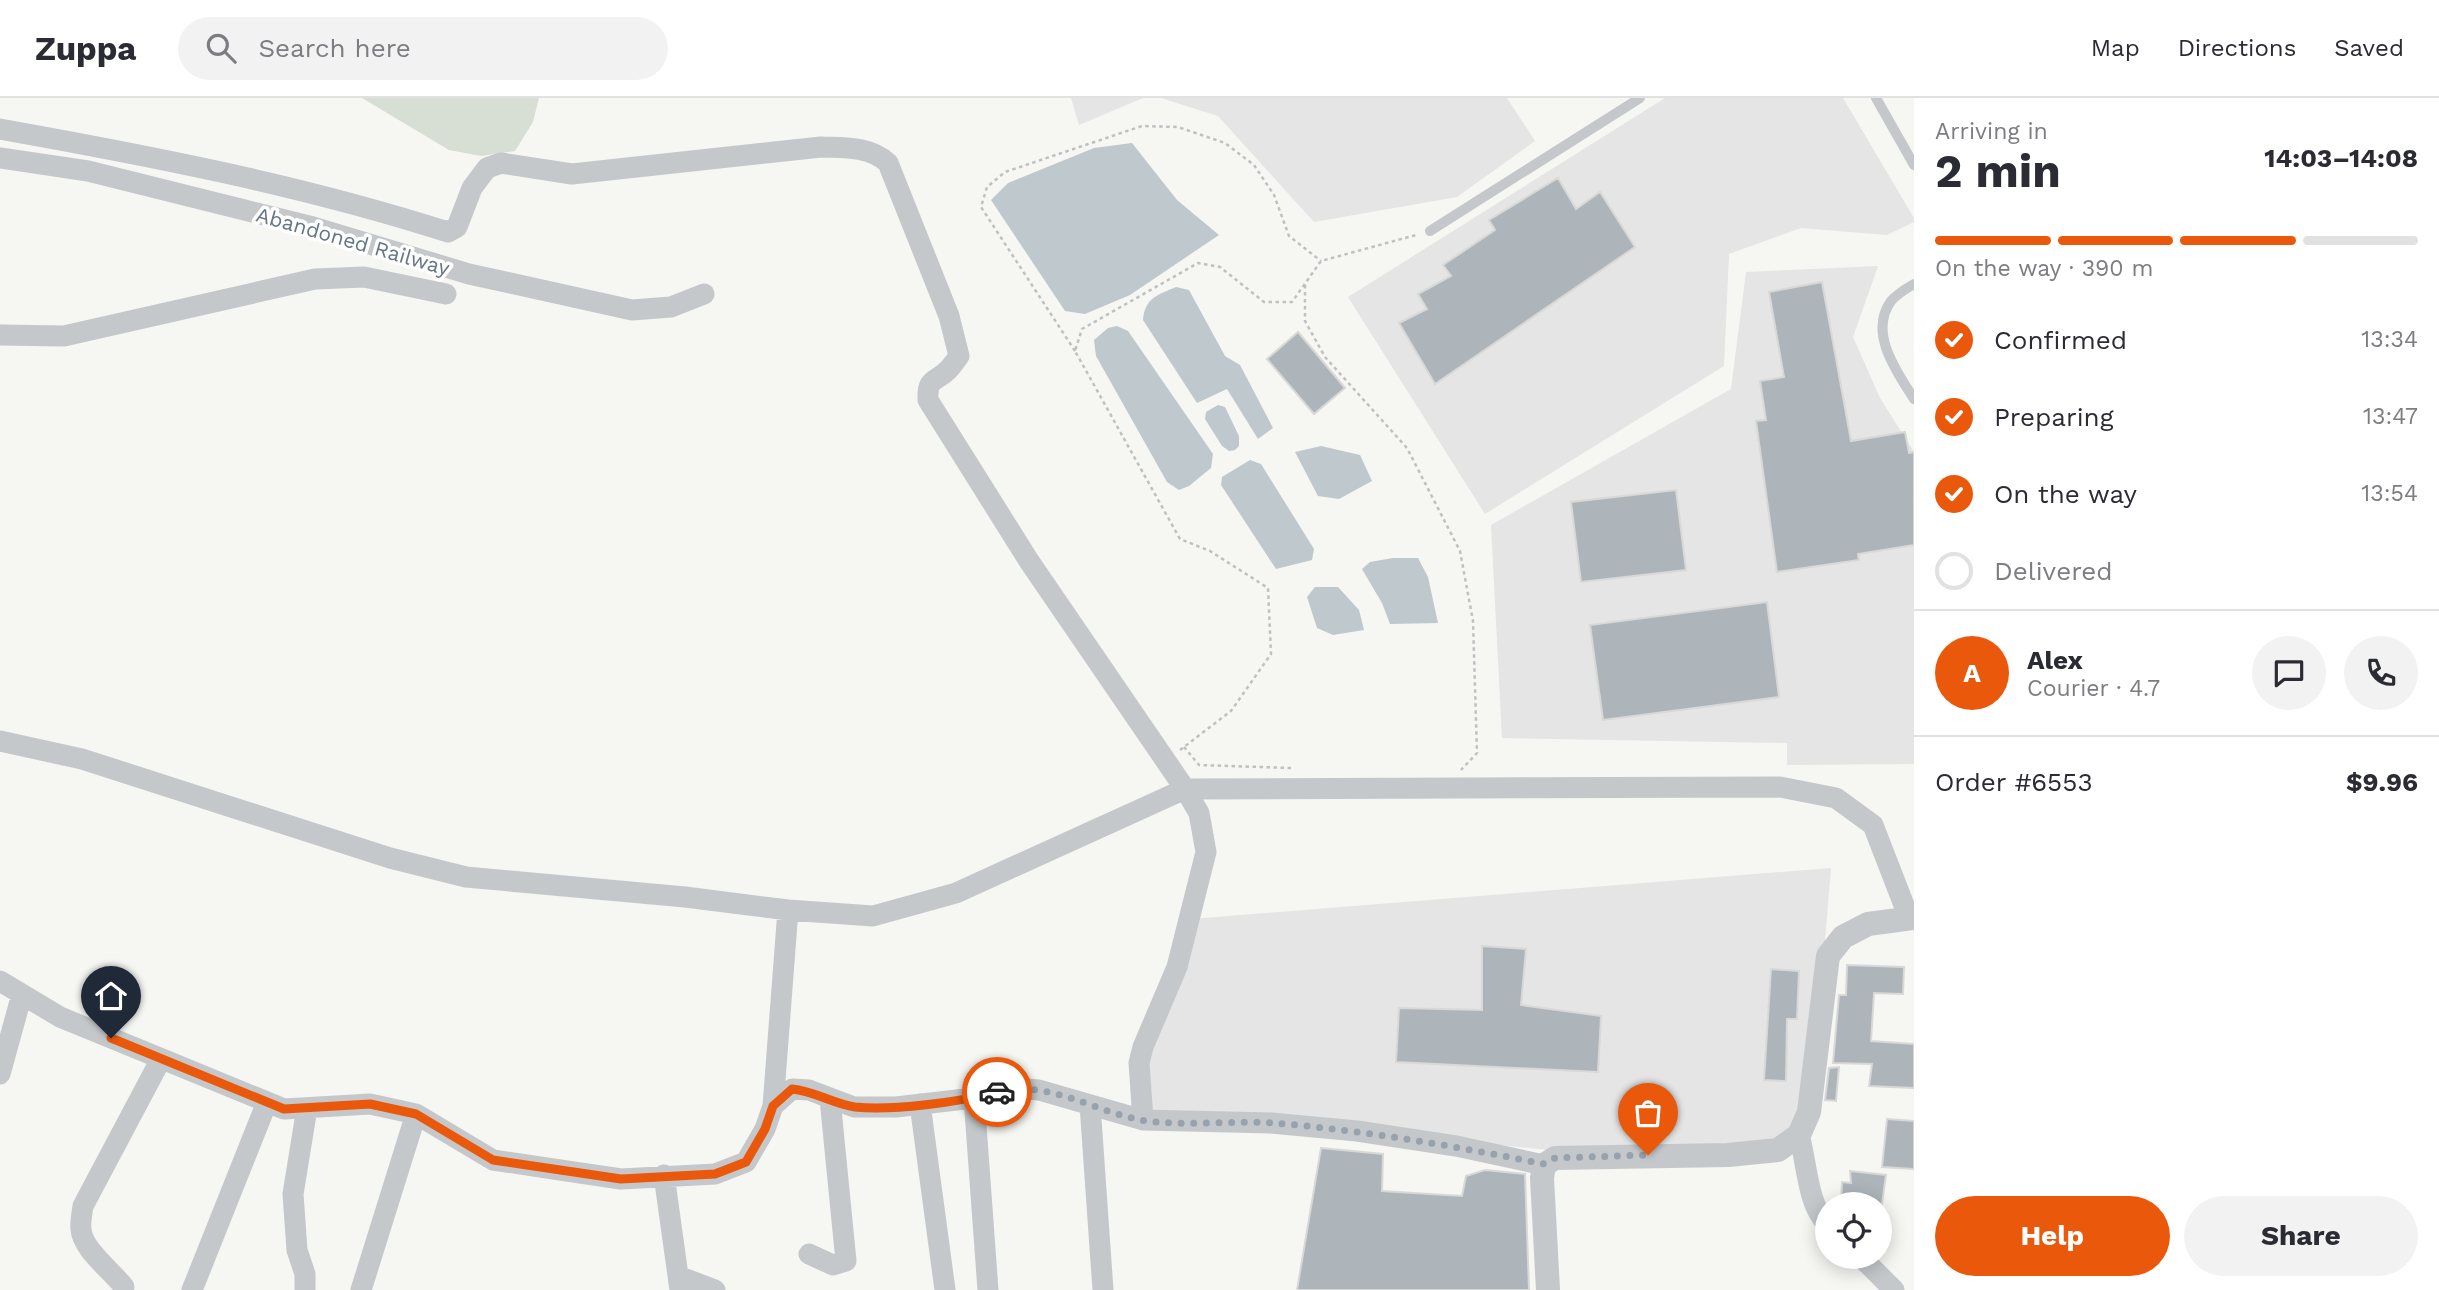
<!DOCTYPE html>
<html lang="en">
<head>
<meta charset="utf-8">
<style>
  body { margin:0; font-family:"Work Sans",sans-serif; background:#f2f2f3; color:#2b2b33; height:100vh; display:flex; flex-direction:column; font-size:26px; white-space:nowrap }
  * { box-sizing:border-box; margin:0 }
  p { font-size:23px; color:#7c7c81 }
  .icon { flex:none; width:38px; height:38px; fill:none; stroke:currentColor; stroke-width:2; stroke-linecap:round; stroke-linejoin:round }
  .map { position:relative; flex:1; overflow:hidden }
  .side { display:flex; flex-direction:column; background:#fff; width:525px }
  .side>* { flex:none }
  .controls { position:absolute; left:1815px; top:1094px; display:grid; gap:14px }
  .controls a { display:grid; place-items:center; width:77px; height:77px; border-radius:50%; background:#fff; box-shadow:0 4px 18px #0003; font-size:35px }
  .pin { position:absolute; display:grid; place-items:center; width:60px; height:60px; color:#fff; margin:-72px -30px; border-radius:50% 50% 50% 0; rotate:-45deg; box-shadow:0 0 7px #0007 }
  .pin .icon { rotate:45deg }
  .courier { position:absolute; display:grid; place-items:center; width:70px; height:70px; margin:-35px; border:5px solid #ea580c; border-radius:50%; background:#fff; color:#222; box-shadow:0 2px 9px #0007 }
  .headline em { font-style:normal; font-weight:700 }
  .headline div { display:flex; flex-direction:column-reverse }
  .headline { display:flex; align-items:center; justify-content:space-between; height:119px; padding:0 21px }
  h1 { font-size:46px; font-weight:700; line-height:52px }
  .bar { display:grid; grid-template-columns:repeat(4,1fr); gap:10px 7px; align-content:center; height:84px; padding:0 21px }
  .bar i { height:9px; border-radius:5px; background:#e1e1e2 }
  .bar .on { background:#ea580c }
  .bar p { grid-column:span 4 }
  .line { display:flex; align-items:center; gap:18px; padding:0 21px; border-top:2px solid #e1e1e2 }
  .line div { flex:1 }
  .round { display:grid; place-items:center; flex:none; width:74px; height:74px; border-radius:37px; background:#f2f2f3 }
  ol { padding:0 21px; list-style:none }
  li { display:flex; align-items:center; gap:21px; height:77px }
  li p { margin-inline-start:auto }
  li .icon { padding:7px; border-radius:50%; background:#ea580c; color:#fff; stroke-width:4 }
  li:last-child { color:#7c7c81 }
  li i { width:38px; height:38px; border:4px solid #e1e1e2; border-radius:50% }
  .cta { display:flex; gap:14px; margin-top:auto; padding:14px 21px }
  .cta a { flex:1; height:80px; border-radius:42px; background:#ea580c; color:#fff; font-size:28px; font-weight:700; line-height:80px; text-align:center }
  .cta a+a { background:#f2f2f3; color:#2b2b33 }
  header { display:flex; align-items:center; gap:42px; box-sizing:border-box; height:98px; padding:0 35px; background:#fff; border-bottom:2px solid #e1e1e2 }
  header strong { font-size:33px }
  nav { display:flex; gap:38px; margin-inline-start:auto; font-size:24px }
  .search { width:490px; height:63px; background:#f2f2f3; display:flex; align-items:center; gap:18px; box-sizing:border-box; padding:0 24px; border-radius:38px; color:#7c7c81; font-size:26px }
  main { display:flex; flex:1; min-height:0 }
  .map>svg:first-child { display:block }
</style>
</head>
<body>
<header>
<strong>Zuppa</strong>
<div class="search"><svg class="icon" aria-label="search" viewBox="0 0 24 24"><circle cx="10" cy="10" r="6"/><path d="M15 15l6 6"/></svg>Search here</div>
<nav><a>Map</a><a>Directions</a><a>Saved</a></nav>
</header>
<main>
<div class="map">
<svg width="1914" height="1192" viewBox="0 0 1914 1192">
  <rect width="100%" height="100%" fill="#f6f6f3"/>
  <path fill="#e4e5e4" d="M1071,0H1143L1079,27Z
    M1161,0H1507L1535,43L1457,99L1314,124L1218,18Z
    M1665,0H1843L1914,120V124L1887,137L1801,130L1729,156L1724,268L1485,416L1348,199Z
    M1878,168L1853,239L1880,300L1914,354V666L1787,667V645L1502,640L1491,427L1731,291L1746,174Z
    M1831,770L1811,1012L1778,1053L1568,1054L1364,1033L1150,1020L1148,951L1191,821Z"/>
  <path fill="#d7ded4" d="M362,0H539L533,24L515,53L481,58L449,52Z"/>
  <path fill="#bec8cd" d="M1132,45L1177,102L1219,137L1130,197L1085,216L1065,213L991,102L1008,85L1094,50Z
    M1176,189L1189,192L1225,258L1240,267L1273,330L1258,341L1227,291L1197,305L1143,222C1145,200 1157,197 1176,189Z
    M1117,228L1128,233L1213,356L1211,370L1189,388L1179,392L1167,384L1096,258L1094,242L1108,230Z
    M1218,307L1225,309L1239,338V348L1235,352L1229,353L1222,348L1205,321L1206,314Z
    M1321,348L1360,357L1372,383L1339,401L1318,398L1295,354Z
    M1250,362L1261,366L1314,451L1312,462L1276,471L1221,387L1222,379Z
    M1393,460H1418L1428,479L1438,525L1390,526L1382,505L1362,471L1370,464Z
    M1315,489H1338L1359,512L1364,532L1333,537L1317,530L1307,499Z"/>
  <path fill="#adb4ba" stroke="#d8d8d6" stroke-width="2" d="M1558,80L1576,111L1600,94L1635,149L1435,286L1399,225L1427,211L1418,196L1451,178L1443,167L1495,132L1489,122Z
    M1822,184L1851,343L1905,334L1909,355L1914,354V447L1858,456L1859,462L1777,474L1756,323L1766,322L1760,283L1784,279L1769,194Z
    M1298,234L1345,290L1314,316L1267,261Z
    M1676,392L1686,472L1581,484L1571,404Z
    M1767,504L1779,599L1603,622L1590,527Z
    M1482,848L1526,851L1521,907L1601,918L1598,974L1396,964L1399,910L1482,912Z
    M1847,867L1904,869L1903,896L1874,895L1871,943L1914,946V990L1869,988L1872,966L1833,965L1839,897H1846Z
    M1771,871L1799,873L1797,921H1787L1786,983L1764,982Z
    M1839,969L1836,1003L1825,1002L1829,970Z
    M1887,1021L1914,1023V1071L1882,1069Z
    M1321,1050L1383,1056L1382,1093L1462,1098L1466,1078L1485,1072L1525,1076L1529,1192H1297Z
    M1850,1073L1886,1077L1882,1106H1841L1842,1084L1851,1085Z"/>
  <g fill="none" stroke-linecap="round" stroke-linejoin="round">
    <path stroke="#bec0c2" stroke-width="2.5" stroke-dasharray="3.5 3.5" stroke-linecap="butt" d="M1305,187V223L1325,259L1407,350L1460,453L1473,523L1477,655L1461,672
      M1075,253L981,109L987,89L1005,74L1142,28L1178,29L1225,45L1254,67L1274,97L1289,138L1321,163
      M1184,649L1199,667L1291,670
      M1180,652L1231,613L1271,556L1268,490L1210,453L1180,441L1075,253L1082,231L1198,165L1220,169L1264,204H1292L1321,163L1416,137"/>
    <path stroke="#c4c8cb" stroke-width="10" d="M1876,0L1914,67
      M1430,133L1640,0
      M1914,186C1907,190 1897,196 1891,203C1868,235 1897,274 1914,301"/>
    <path stroke="#c4c8cb" stroke-width="21" d="M0,31C151,58 301,87 448,134L457,129L472,90L487,70L501,65L572,76L821,49C845,50 869,48 888,65L949,218L959,258C956,262 952,268 948,272C935,285 927,279 928,302L1029,463L1185,691L1199,715L1206,754L1177,869L1143,949L1139,965L1143,1022
      M0,60L88,73L313,129L469,176L632,212L671,209L704,196
      M0,237L64,238L315,181L364,179L446,196
      M0,643L82,661L390,760L466,779L685,799L788,812L873,818L956,795L1185,691L1780,689L1836,700L1873,727L1909,820
      M0,883L60,919L284,1011L370,1006L416,1016L493,1062L560,1072L621,1081L715,1076L746,1064L765,1031L773,1008L792,991L809,992L854,1009H896L974,1000L1012,990L1039,992L1143,1022L1271,1025L1357,1033L1456,1048L1544,1067
      M0,976L22,896
      M974,1000L988,1192
      M920,1006L945,1192
      M1090,1007L1103,1192
      M773,1008L788,812
      M1799,1037C1807,1064 1807,1106 1827,1126
      M664,1077L680,1192
      M809,1156L833,1167L846,1163L830,1001
      M1860,1158L1894,1192
      M678,1178L715,1192
      M124,1189C111,1172 82,1151 81,1131C80,1124 82,1116 83,1108L161,961
      M192,1192L267,1004
      M305,1192V1176L297,1152L293,1096L307,1010
      M361,1192L416,1016"/>
    <path stroke="#c4c8cb" stroke-width="24" d="M1548,1192L1542,1080L1544,1067L1555,1060L1728,1057L1778,1052L1799,1037L1809,1014L1828,858L1843,839L1868,826L1914,820"/>
  </g>
  <g fill="none" stroke-linecap="round" stroke-linejoin="round">
    <path stroke="#98a2ac" stroke-width="7" stroke-dasharray="0 12.6" d="M997,994C1046,981 1093,1013 1141,1022C1183,1029 1232,1022 1275,1025C1366,1033 1455,1048 1544,1066L1555,1060L1648,1057"/>
    <path stroke="#ea580c" stroke-width="9" d="M111,940L284,1011L370,1006L416,1016L493,1062L621,1081L715,1076L746,1064L765,1031L773,1008L792,991C815,993 833,1006 855,1009C891,1013 961,1004 997,994"/>
  </g>
  <g text-anchor="middle" dominant-baseline="central" stroke-width="7" stroke-linejoin="round" paint-order="stroke">
    <g font-size="21" fill="#657585" stroke="#fff">
      <text transform="translate(353 143) rotate(16)">Abandoned Railway</text>
    </g>
  </g>
</svg>
<div class="controls">
<a><svg class="icon" aria-label="locate" viewBox="0 0 24 24"><circle cx="12" cy="12" r="6"/><path d="M12 2v4M12 18v4M2 12h4M18 12h4"/></svg></a>
</div>
<div class="pin" style="left:1648px;top:1057px;background:#ea580c"><svg class="icon" aria-label="bag" viewBox="0 0 24 24"><path d="M5 8h14l-1 12H6zM9 8a3 3 0 0 1 6 0"/></svg></div>
<div class="pin" style="left:111px;top:940px;background:#1f2937"><svg class="icon" aria-label="home" viewBox="0 0 24 24"><path d="M3 11l9-7 9 7M6 9v11h12V9"/></svg></div>
<div class="courier" style="left:997px;top:994px"><svg class="icon" aria-label="car" viewBox="0 0 24 24"><path d="M5 17H2v-5l4-1 3-4h7l3 4 3 1v5h-3M9 17h6M6 11h13"/><circle cx="7" cy="17" r="2"/><circle cx="17" cy="17" r="2"/></svg></div>
</div>
<section class="side">
<div class="headline"><div><h1>2 min</h1><p>Arriving in</p></div><em>14:03–14:08</em></div>
<div class="bar"><i class="on"></i><i class="on"></i><i class="on"></i><i></i><p>On the way · 390 m</p></div>
<ol>
<li><svg class="icon" aria-label="check" viewBox="0 0 24 24"><path d="M5 12l5 5 9-10"/></svg>Confirmed<p>13:34</p></li>
<li><svg class="icon" aria-label="check" viewBox="0 0 24 24"><path d="M5 12l5 5 9-10"/></svg>Preparing<p>13:47</p></li>
<li><svg class="icon" aria-label="check" viewBox="0 0 24 24"><path d="M5 12l5 5 9-10"/></svg>On the way<p>13:54</p></li>
<li><i></i>Delivered</li>
</ol>
<div class="line" style="height:126px"><b class="round" style="background:#ea580c;color:#fff">A</b><div><b>Alex</b><p>Courier · 4.7</p></div><a class="round"><svg class="icon" aria-label="chat" viewBox="0 0 24 24"><path d="M4 5h16v11H9l-5 4z"/></svg></a><a class="round"><svg class="icon" aria-label="phone" viewBox="0 0 24 24"><path d="M5 4h4l2 5-3 2q2 4 5 5l2-3 5 2v4C11 20 4 13 5 4z"/></svg></a></div>
<div class="line" style="height:91px"><div>Order #6553</div><b>$9.96</b></div>
<div class="cta"><a>Help</a><a>Share</a></div>
</section>
</main>
</body>
</html>
